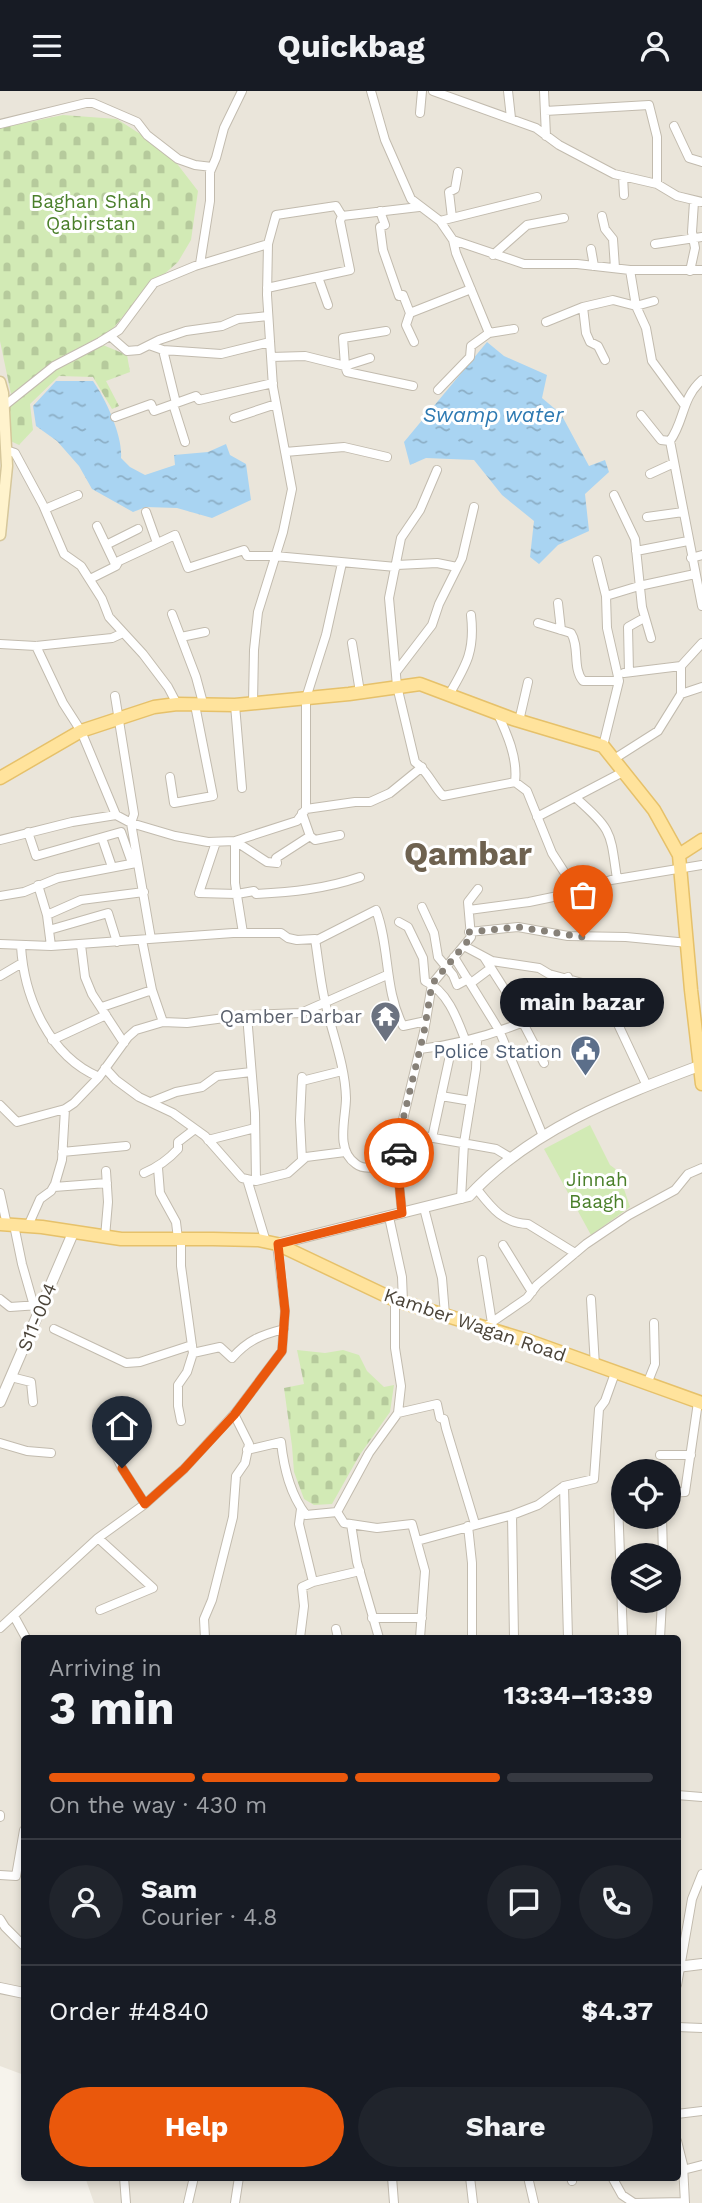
<!DOCTYPE html>
<html lang="en">
<head>
<meta charset="utf-8">
<style>
  body { margin:0; font-family:"Work Sans",sans-serif; background:#20242c; color:#f1f3f6; height:100vh; display:flex; flex-direction:column; font-size:26px; white-space:nowrap }
  * { box-sizing:border-box; margin:0 }
  p { font-size:23px; color:#9ea1a6 }
  .icon { flex:none; width:38px; height:38px; fill:none; stroke:currentColor; stroke-width:2; stroke-linecap:round; stroke-linejoin:round }
  .map { position:relative; flex:1; overflow:hidden }
  .drawer { position:absolute; left:21px; top:1544px; width:660px; height:546px; display:flex; flex-direction:column; background:#171b24; border-radius:7px; box-shadow:0 4px 10px #0003 }
  .drawer>* { flex:none }
  .tools { position:absolute; left:611px; top:1368px; display:grid; gap:14px }
  .tools a { display:grid; place-items:center; width:70px; height:70px; border-radius:50%; background:#171b24; box-shadow:0 4px 10px #0003; font-size:35px }
  .pin { position:absolute; display:grid; place-items:center; width:60px; height:60px; color:#fff; margin:-72px -30px; border-radius:50% 50% 50% 0; rotate:-45deg; box-shadow:0 0 7px #0007 }
  .pin .icon { rotate:45deg }
  .courier { position:absolute; display:grid; place-items:center; width:70px; height:70px; margin:-35px; border:5px solid #ea580c; border-radius:50%; background:#fff; color:#222; box-shadow:0 2px 9px #0007 }
  .bubble { position:absolute; height:49px; border-radius:24px; background:#171b24; box-shadow:0 4px 10px #0003; font-size:23px; font-weight:700; line-height:49px; text-align:center }
  .headline em { font-style:normal; font-weight:700 }
  .headline div { display:flex; flex-direction:column-reverse }
  .headline { display:flex; align-items:center; justify-content:space-between; height:119px; padding:0 28px }
  h1 { font-size:46px; font-weight:700; line-height:52px }
  .bar { display:grid; grid-template-columns:repeat(4,1fr); gap:10px 7px; align-content:center; height:84px; padding:0 28px }
  .bar i { height:9px; border-radius:5px; background:#363941 }
  .bar .selected { background:#ea580c }
  .bar p { grid-column:span 4 }
  .line { display:flex; align-items:center; gap:18px; padding:0 28px; border-top:2px solid #363941 }
  .line div { flex:1 }
  .round { display:grid; place-items:center; flex:none; width:74px; height:74px; border-radius:37px; background:#20242c }
  .primary-button { display:flex; gap:14px; margin-top:auto; padding:14px 28px }
  .primary-button a { flex:1; height:80px; border-radius:42px; background:#ea580c; color:#fff; font-size:28px; font-weight:700; line-height:80px; text-align:center }
  .primary-button a+a { background:#20242c; color:#f1f3f6 }
  header { display:flex; justify-content:space-between; align-items:center; height:91px; padding:0 28px; background:#171b24; font-size:32px; font-weight:700 }
  .map>svg:first-child { display:block }
</style>
</head>
<body>
<header><svg class="icon" aria-label="menu" viewBox="0 0 24 24"><path d="M4 6h16M4 12h16M4 18h16"/></svg>Quickbag<svg class="icon" aria-label="person" viewBox="0 0 24 24"><circle cx="12" cy="8" r="4"/><path d="M4 21q1-7 8-7t8 7"/></svg></header>
<div class="map">
<svg width="702" height="2112" viewBox="0 0 702 2112">
  <defs>
    <pattern id="cemetery-stones" width="16" height="16" patternUnits="userSpaceOnUse" patternTransform="scale(1.75)"><rect width="16" height="16" fill="#d2eab5"/><path d="M2 7V4a2 2 0 0 1 4 0v3zM10 15v-3a2 2 0 0 1 4 0v3z" fill="#b6ca9c"/></pattern>
    <pattern id="water-ripples" width="26" height="14" patternUnits="userSpaceOnUse" patternTransform="scale(1.75)"><rect width="26" height="14" fill="#a9d4f2"/><path d="M2 4q2-2 4 0t4 0M15 11q2-2 4 0t4 0" fill="none" stroke="#8caec5"/></pattern>
  </defs>
  <rect width="100%" height="100%" fill="#f6f3ec"/>
  <path fill="#eae5da" fill-rule="evenodd" d="M0,0H702V2112H94L85,2086H677V1547H24V1984L0,1975ZM623,1381H668V1426H623ZM623,1465H668V1510H623Z"/>
  <path fill="#d2eab5" d="M590,1034L610,1074L618,1080L630,1116L591,1144L544,1058Z"/>
  <path fill="url(#cemetery-stones)" d="M63,24L117,28L168,61L198,100L191,149L178,171L162,185L151,191L111,240L59,267L11,303L0,250V37Z
    M103,254L127,264L130,281L106,290L119,315L112,318L93,286L59,285L30,313L33,339L19,354L0,345V307L8,316L53,280Z
    M297,1259L325,1262L343,1259L359,1264L367,1280L384,1296L394,1294L390,1321L359,1365L332,1413L314,1414L304,1408L294,1381L292,1355L284,1297L304,1293Z"/>
  <path fill="url(#water-ripples)" d="M487,251L504,265L547,284L542,307L561,323L589,375L605,369L609,381L585,403L589,440L558,454L539,473L530,466L534,430L502,404L474,369L426,367L410,374L404,351Z
    M56,290H93C106,308 123,346 121,367L130,376L145,384L175,374L174,364L208,361L226,353L230,364L246,373L251,409L212,427L177,417L146,416L133,421L92,398L79,375L57,350L36,335L33,315Z"/>
  <g fill="none" stroke-linecap="round" stroke-linejoin="round">
    <defs>
      <path id="minor" d="M371,0L385,49L411,108L440,130L453,149L524,173H577L630,179H702
        M433,0L536,37L559,54L614,83L657,93L677,105L702,111
        M508,0L511,27
        M544,0L546,45
        M545,20L649,14L657,46V93
        M420,22L422,0
        M0,33L86,12H93L137,31L147,44L178,68L195,74L212,76
        M674,35L689,67L702,71
        M623,85L624,104
        M380,120L385,134L380,136L383,159L399,205L403,204L410,222L406,234L414,251
        M342,125L419,116
        M602,125L605,138L613,148L615,177
        M452,127L449,101L455,98L458,81
        M440,130L537,106
        M453,149L456,162L489,242
        M655,153L702,146
        M591,158L594,175
        M493,164L527,134L564,127
        M200,173L210,110V81L216,67L224,37L242,0
        M630,179L636,215L646,237L652,270L685,315
        M690,180L695,157L692,141L694,111
        M318,186L328,214
        M583,216L586,242L590,251L598,255L605,269
        M410,222L471,198
        M546,231L583,216L613,209L636,215L654,210
        M386,240L343,247L345,275L347,281L413,295
        M110,245L127,260L139,259L159,249L186,240L222,235L238,228L268,225
        M149,254L163,259L221,263L270,251
        M163,259L176,312
        M271,266L305,265L345,275L370,267
        M702,289C681,308 685,329 670,350L702,515
        M438,299L470,266L471,255L489,242L514,238
        M173,313L185,351
        M4,315L54,275L100,251L119,239L154,192L195,175L268,153
        M641,324L661,349L670,350
        M115,326L151,313L154,320L196,305L199,309L273,292
        M234,327L276,313
        M6,359L15,362L43,414L64,463L81,475L102,508L109,526L143,563L168,596L177,613
        M285,361L344,356L387,366
        M437,379L420,419L401,447L389,507L397,595L415,671C427,679 433,695 443,705L515,691L527,700L552,762L577,801
        M650,383L674,372
        M614,404L635,448L642,516L651,547
        M45,418L78,404
        M146,421L157,452
        M647,426L683,421
        M97,435L116,475
        M106,454L138,438
        M636,460L688,450
        M691,467L702,464
        M597,469L606,505L607,537L619,590L603,655
        M397,474L437,472L457,476
        M90,488L116,475L119,470L175,444L188,477L244,459L247,465H275L396,476
        M606,505L639,495L695,483
        M558,512L561,539
        M172,523L196,586L203,612
        M538,532L571,542C580,556 572,577 583,590H619
        M181,546L205,541
        M352,552L360,601
        M0,553L36,555L112,547L123,542
        M36,555L63,612L81,640L116,724L131,732L175,745L208,751L235,750L297,730L306,718L355,711H370L390,702L422,676
        M396,581L432,534L439,513L462,467L474,416
        M629,581L628,536L644,527
        M624,582L681,575
        M450,602C467,573 475,559 471,524
        M681,603L702,596
        M115,605L134,723L131,732L151,848
        M253,612L254,559L258,521L283,441L292,398L273,296L267,204L268,153L276,124L336,115L342,125L340,130L350,179L267,197
        M235,614L242,697
        M497,621C507,643 518,667 515,691
        M519,630L528,591
        M614,668L658,640L681,603V575L702,552
        M170,686L174,712L213,705L195,614
        M576,707C613,740 610,740 617,788
        M306,718V607L326,544L342,472
        M302,722L310,745
        M537,726L623,681
        M28,741L36,765L121,741L132,772
        M102,747L112,776
        M0,749L72,731L116,724
        M216,751L199,802L237,803L254,800L256,803C292,801 325,798 360,786
        M38,794L47,824L51,855
        M0,805L24,801L58,787L136,772
        M422,816L434,842L438,866L453,884L457,894L468,888
        M469,819L529,811L577,801L611,789L702,774
        M47,824L81,809L144,801
        M399,831L408,836L423,867L425,890C448,900 458,930 466,951
        M49,839L108,822L117,851
        M469,841L518,836L568,845L626,846L688,852
        M243,842L235,792V750L267,771L277,772L276,767L310,745L315,749L340,744
        M142,849L152,899L163,931
        M315,850L376,819C390,856 384,899 403,935L426,930
        M0,853L51,855L233,842H281L288,847L297,849L315,848C318,867 320,887 324,906C331,940 345,972 346,1007C346,1027 335,1059 356,1073C366,1081 386,1074 398,1072
        M81,854L85,886L92,903L124,952
        M21,855C24,906 49,965 99,986
        M464,855L492,870L539,877L549,883L601,897L647,995
        M454,866L499,939L543,1045
        M484,866L512,910L568,886
        M0,885L22,872
        M471,892L491,877
        M102,916L152,899
        M247,924L255,1022L256,1090
        M523,932L544,972
        M52,949L106,924
        M420,958C487,950 541,925 601,897
        M105,977L116,989L139,1006L173,1022L205,1045L242,1087L256,1090L288,1082L306,1066L345,1061
        M302,990L342,980
        M441,1005L471,1010
        M151,1011L176,1001L202,996L217,985L251,981
        M0,1014L17,1031L65,1018L74,1012L99,986L128,946L136,939L163,931L187,932L247,924L301,922L387,884
        M400,1041L496,1058L511,1067
        M432,1047L452,955
        M208,1049L255,1037
        M62,1061L126,1055
        M302,1069L300,1029L302,986
        M158,1077L160,1102L176,1131L178,1148
        M144,1082C158,1076 168,1069 178,1058V1051L195,1038
        M247,1088L266,1151
        M54,1096L107,1092
        M476,1097C491,1116 502,1132 528,1133L575,1162
        M0,1102L7,1134
        M461,1108L464,1052L476,978L477,949
        M424,1117L442,1187L445,1224
        M402,1122L398,1082L400,1041L424,941L432,893L471,846L468,811L478,798
        M389,1126L402,1186L403,1211
        M14,1134L22,1173L34,1215
        M28,1135L40,1108L51,1100L55,1093L62,1069L65,1018
        M105,1146L108,1111L106,1080
        M503,1154L532,1201
        M482,1169L492,1232
        M0,1208L10,1216L39,1214
        M591,1208L595,1275
        M485,1236L527,1207L537,1194L586,1153L629,1124L675,1099L688,1083L702,1077
        M54,1238L126,1272L140,1271L192,1254
        M193,1262L220,1256L232,1267C248,1249 261,1244 284,1238
        M11,1286L31,1291L33,1311
        M647,1293L655,1273L654,1232
        M398,1322L437,1313L440,1327L444,1328L446,1337L475,1433
        M99,1329L122,1377L145,1413
        M181,1330L178,1315V1294L187,1281L193,1262L181,1175V1148
        M0,1352L27,1360L51,1362
        M247,1359L281,1351C284,1378 290,1403 306,1424L337,1421L369,1362L398,1322L401,1295L395,1257V1209
        M660,1364H691
        M564,1395L568,1547
        M668,1402L685,1401L698,1311
        M623,1405H618V1410L623,1547
        M337,1421L344,1432L377,1437L412,1433L425,1480L420,1547
        M512,1424L514,1547
        M662,1426L663,1465
        M351,1433L357,1471L379,1547
        M468,1435L472,1472V1547
        M98,1447L153,1497L100,1519
        M417,1450L512,1424L538,1414L564,1395L594,1388L599,1318L605,1310L615,1282
        M313,1491L360,1480
        M14,1525L26,1547
        M372,1527H422
        M0,1537L98,1447L145,1413L184,1378L236,1321L282,1260L285,1220L277,1153
        M336,1538L338,1547
        M205,1547L204,1528L212,1509L233,1426L236,1385L245,1372L249,1353L234,1323
        M300,1547L304,1515L302,1496L313,1491L299,1433L301,1418
        M660,1547L662,1510
        M677,1704L702,1706
        M0,1724V1726
        M0,1784L16,1785L24,1739
        M0,1828L5,1836L24,1855
        M677,1894L692,1808L702,1783
        M677,1936L702,1937
        M677,2023L702,2020
        M677,2050L683,2074L685,2112
        M683,2079L702,2074
        M124,2086L126,2112
        M392,2086L394,2112
        M470,2086L473,2112
        M528,2086L534,2112
        M571,2086L572,2090
        M612,2086L622,2104L634,2112L684,2111
        M188,2112L194,2086
        M235,2112L239,2086"/>
      <path id="tertiary" d="M277,1153L469,1105C530,1039 616,1006 699,975
        M0,1311L73,1142
        M677,1876L702,1873
        M0,1897L24,1902"/>
      <path id="secondary" d="M0,291L3,302L7,375L0,444"/>
      <path id="primary" d="M0,687L81,640L154,616L177,613L235,614L349,603L420,593L513,628L603,655L654,719L679,764L691,899L702,993
        M679,764L702,749
        M0,1133L42,1136L121,1148H213L258,1149L277,1153L395,1209L529,1250L702,1312"/>
    </defs>
    <use href="#minor" stroke="#c2bbae" stroke-width="10"/>
    <use href="#tertiary" stroke="#c2bbae" stroke-width="12"/>
    <use href="#secondary" stroke="#d6c79b" stroke-width="13"/>
    <use href="#primary" stroke="#e6c16a" stroke-width="15"/>
    <use href="#minor" stroke="#fff" stroke-width="8"/>
    <use href="#tertiary" stroke="#fff" stroke-width="10"/>
    <use href="#secondary" stroke="#fff3cd" stroke-width="10"/>
    <use href="#primary" stroke="#ffe39c" stroke-width="12"/>
  </g>
  <g fill="none" stroke-linecap="round" stroke-linejoin="round">
    <path stroke="#878178" stroke-width="7" stroke-dasharray="0 12.6" d="M399,1062L400,1041L424,941L432,893L471,846L469,841L518,836L583,846"/>
    <path stroke="#ea580c" stroke-width="9" d="M122,1377L145,1413L184,1378L234,1324L282,1260L285,1220L278,1153L402,1122L398,1082L399,1062"/>
  </g>
  <defs>
    <symbol id="temple-pin" viewBox="-11 -11 22 30"><path d="M0 17L-7.5 6A9.5 9.5 0 1 1 7.5 6Z" fill="#6b7280" stroke="#fff"/><path d="M0-6L5-2H3V0L6.5 2.5H4V6H1.5V3h-3V6H-4V2.5H-6.5L-3 0V-2H-5Z" fill="#fff"/></symbol>
    <symbol id="civic-pin" viewBox="-11 -11 22 30"><path d="M0 17L-7.5 6A9.5 9.5 0 1 1 7.5 6Z" fill="#5c6f8a" stroke="#fff"/><path d="M-.6-6.5H3V-4.5H.6V-3L4-1V1h2V6H-6V1h2V-1L-.6-3ZM-1.2 2.5V6h2.4V2.5Z" fill="#fff"/></symbol>
  </defs>
  <g fill-rule="evenodd">
    <use href="#temple-pin" x="368" y="908" width="35" height="47"/>
    <use href="#civic-pin" x="568" y="942" width="35" height="47"/>
  </g>
  <g text-anchor="middle" dominant-baseline="central" stroke-width="6" stroke-linejoin="round" paint-order="stroke">
    <g font-size="19" fill="#4a7f2a" stroke="#fff">
      <text x="91" y="110">Baghan Shah<tspan x="91" dy="22">Qabirstan</tspan></text>
      <text x="597" y="1088">Jinnah<tspan x="597" dy="22">Baagh</tspan></text>
    </g>
    <g font-size="19" fill="#5b616d" stroke="#fff" text-anchor="end">
      <text x="362" y="925">Qamber Darbar</text>
    </g>
    <g font-size="19" fill="#4e5e75" stroke="#fff" text-anchor="end">
      <text x="562" y="960">Police Station</text>
    </g>
    <g font-size="19" fill="#4b4439" stroke="#fff">
      <text transform="translate(37 1226) rotate(-67)">S11-004</text>
      <text transform="translate(475 1234) rotate(19)">Kamber Wagan Road</text>
    </g>
    <g font-size="21" font-style="italic" fill="#2e7ab2" stroke="#fff">
      <text x="493" y="323">Swamp water</text>
    </g>
    <g font-size="33" font-weight="bold" fill="#6e6250" stroke="#fff">
      <text x="468" y="762">Qambar</text>
    </g>
  </g>
</svg>
<div class="tools">
<a><svg class="icon" aria-label="locate" viewBox="0 0 24 24"><circle cx="12" cy="12" r="6"/><path d="M12 2v4M12 18v4M2 12h4M18 12h4"/></svg></a>
<a><svg class="icon" aria-label="layers" viewBox="0 0 24 24"><path d="M12 4l9 5-9 5-9-5zM3 14l9 5 9-5"/></svg></a>
</div>
<div class="pin" style="left:583px;top:846px;background:#ea580c"><svg class="icon" aria-label="bag" viewBox="0 0 24 24"><path d="M5 8h14l-1 12H6zM9 8a3 3 0 0 1 6 0"/></svg></div>
<div class="pin" style="left:122px;top:1377px;background:#1f2937"><svg class="icon" aria-label="home" viewBox="0 0 24 24"><path d="M3 11l9-7 9 7M6 9v11h12V9"/></svg></div>
<div class="courier" style="left:399px;top:1062px"><svg class="icon" aria-label="car" viewBox="0 0 24 24"><path d="M5 17H2v-5l4-1 3-4h7l3 4 3 1v5h-3M9 17h6M6 11h13"/><circle cx="7" cy="17" r="2"/><circle cx="17" cy="17" r="2"/></svg></div>
<div class="bubble" style="left:500px;top:887px;width:164px">main bazar</div>
<section class="drawer">
<div class="headline"><div><h1>3 min</h1><p>Arriving in</p></div><em>13:34–13:39</em></div>
<div class="bar"><i class="selected"></i><i class="selected"></i><i class="selected"></i><i></i><p>On the way · 430 m</p></div>
<div class="line" style="height:126px"><a class="round"><svg class="icon" aria-label="person" viewBox="0 0 24 24"><circle cx="12" cy="8" r="4"/><path d="M4 21q1-7 8-7t8 7"/></svg></a><div><b>Sam</b><p>Courier · 4.8</p></div><a class="round"><svg class="icon" aria-label="chat" viewBox="0 0 24 24"><path d="M4 5h16v11H9l-5 4z"/></svg></a><a class="round"><svg class="icon" aria-label="phone" viewBox="0 0 24 24"><path d="M5 4h4l2 5-3 2q2 4 5 5l2-3 5 2v4C11 20 4 13 5 4z"/></svg></a></div>
<div class="line" style="height:91px"><div>Order #4840</div><b>$4.37</b></div>
<div class="primary-button"><a>Help</a><a>Share</a></div>
</section>
</div>
</body>
</html>
